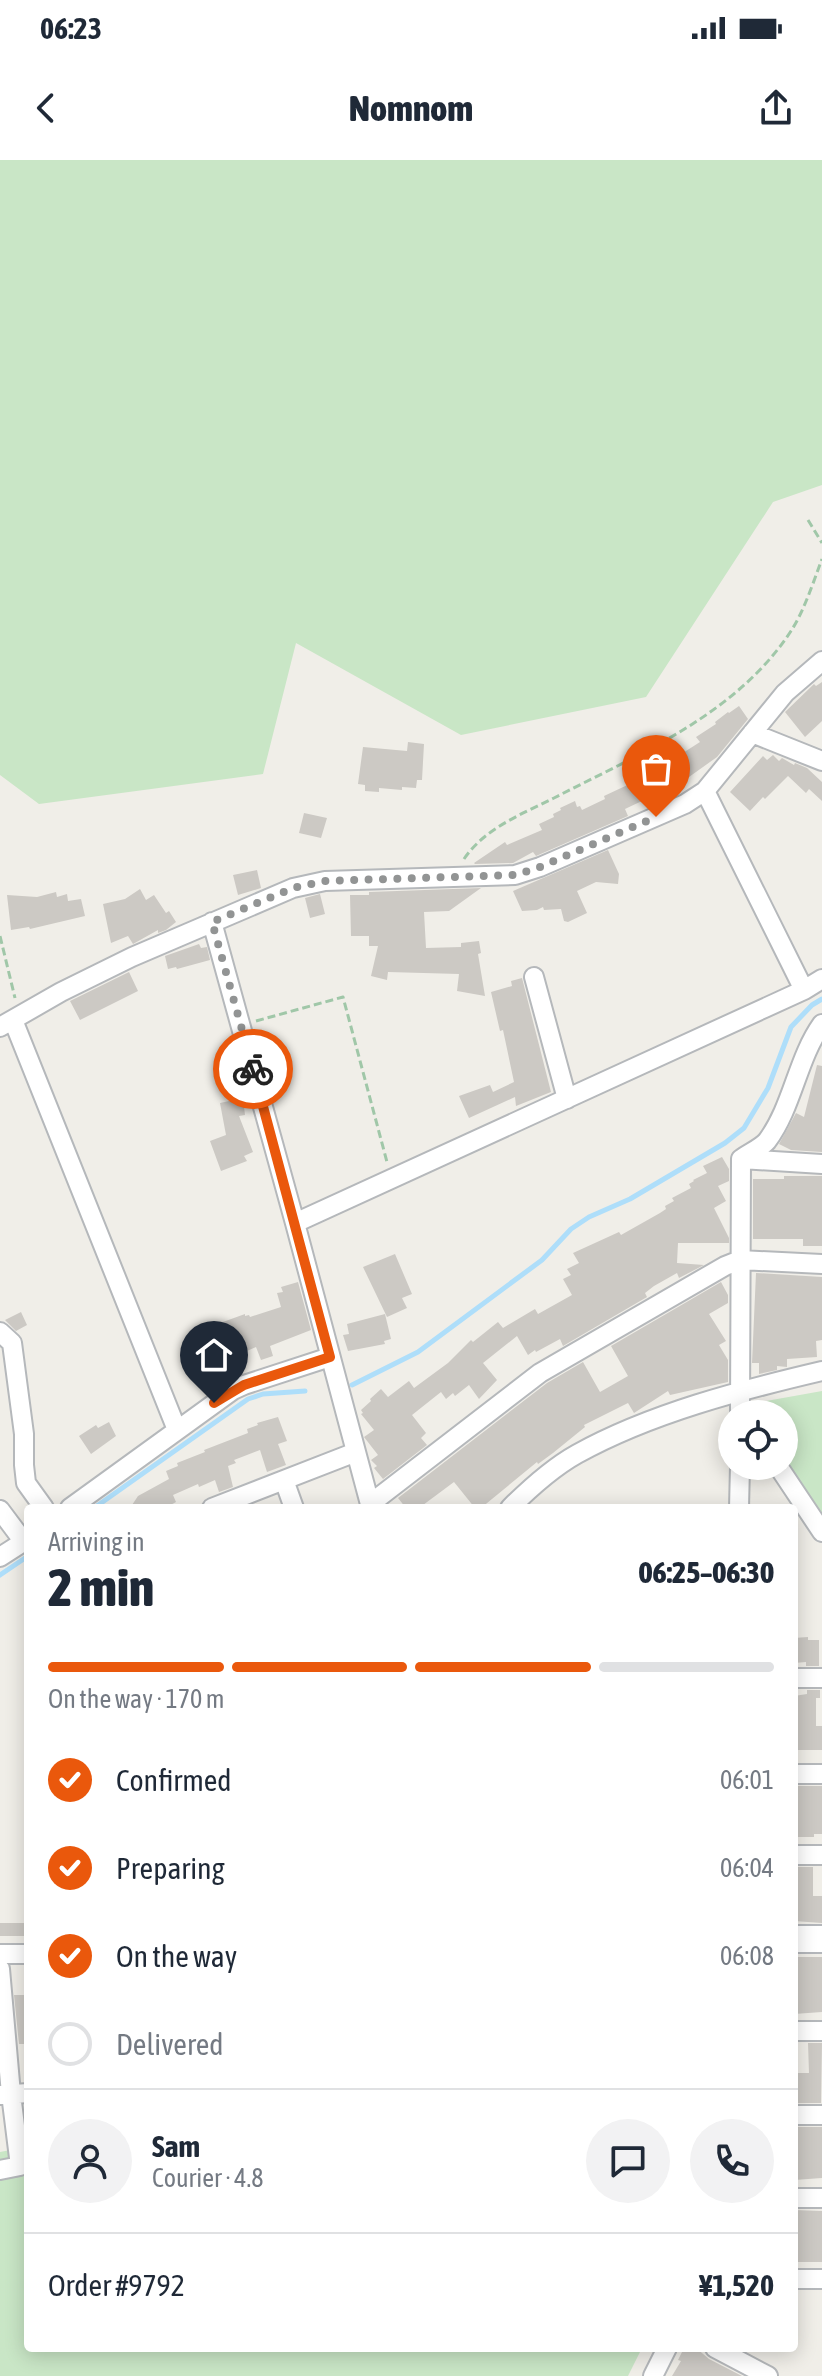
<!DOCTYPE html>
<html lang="en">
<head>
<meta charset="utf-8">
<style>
  body { margin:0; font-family:"Asap Condensed",sans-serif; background:#f2f2f3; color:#1f2937; height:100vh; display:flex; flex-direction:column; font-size:30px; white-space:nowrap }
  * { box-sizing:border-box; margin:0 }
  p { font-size:26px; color:#747a83 }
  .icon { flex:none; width:44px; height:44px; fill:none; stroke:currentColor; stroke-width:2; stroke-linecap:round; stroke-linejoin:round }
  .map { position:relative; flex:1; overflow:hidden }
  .sheet { position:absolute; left:24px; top:1344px; width:774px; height:848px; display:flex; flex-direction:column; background:#fff; border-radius:8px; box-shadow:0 4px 20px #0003 }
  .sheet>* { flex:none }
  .tools { position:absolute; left:718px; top:1240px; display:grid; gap:16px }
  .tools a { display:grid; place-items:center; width:80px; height:80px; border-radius:50%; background:#fff; box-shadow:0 4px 20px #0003; font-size:40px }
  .pin { position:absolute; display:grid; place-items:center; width:68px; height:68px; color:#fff; margin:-82px -34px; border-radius:50% 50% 50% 0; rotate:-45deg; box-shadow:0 0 8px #0007 }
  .pin .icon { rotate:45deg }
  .courier { position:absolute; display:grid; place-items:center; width:80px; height:80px; margin:-40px; border:6px solid #ea580c; border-radius:50%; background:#fff; color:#222; box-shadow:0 2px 10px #0007 }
  .overview em { font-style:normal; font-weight:800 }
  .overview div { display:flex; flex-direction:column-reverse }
  .overview { display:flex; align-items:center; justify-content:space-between; height:136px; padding:0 24px }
  h1 { font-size:52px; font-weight:800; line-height:60px }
  .bar { display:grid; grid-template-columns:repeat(4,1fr); gap:12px 8px; align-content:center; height:96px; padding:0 24px }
  .bar i { height:10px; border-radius:6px; background:#e0e1e3 }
  .bar .active { background:#ea580c }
  .bar p { grid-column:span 4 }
  .line { display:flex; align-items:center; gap:20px; padding:0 24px; border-top:2px solid #e0e1e3 }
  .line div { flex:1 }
  .round { display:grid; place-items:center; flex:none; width:84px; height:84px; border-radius:42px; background:#f2f2f3 }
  ol { padding:0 24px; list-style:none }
  li { display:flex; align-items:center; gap:24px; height:88px }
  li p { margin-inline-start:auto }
  li .icon { padding:8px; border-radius:50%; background:#ea580c; color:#fff; stroke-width:4 }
  li:last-child { color:#747a83 }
  li i { width:44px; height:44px; border:4px solid #e0e1e3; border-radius:50% }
  .status { display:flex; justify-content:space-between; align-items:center; height:56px; padding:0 40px; background:#fff; direction:ltr }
  .status svg { height:22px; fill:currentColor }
  header { display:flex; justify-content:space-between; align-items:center; height:104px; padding:0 24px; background:#fff; font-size:36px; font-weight:800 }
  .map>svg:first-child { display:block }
</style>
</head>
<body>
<div class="status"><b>06:23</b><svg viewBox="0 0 49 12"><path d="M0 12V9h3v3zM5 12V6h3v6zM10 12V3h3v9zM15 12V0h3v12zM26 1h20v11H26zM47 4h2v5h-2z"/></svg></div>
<header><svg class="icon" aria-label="back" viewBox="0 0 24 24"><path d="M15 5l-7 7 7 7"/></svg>Nomnom<svg class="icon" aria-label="share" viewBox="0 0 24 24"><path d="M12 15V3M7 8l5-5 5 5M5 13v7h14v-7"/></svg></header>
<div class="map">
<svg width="822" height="2216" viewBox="0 0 822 2216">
  <rect width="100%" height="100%" fill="#f0eee8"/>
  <path fill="#c9e6c6" d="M0,0H822V325L773,342L646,537L461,575L296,483L263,614L39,644L0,615Z
    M822,1231V1364L784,1295V1254H761L755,1243Z
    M24,1923H28V2188H642L628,2216H0V1992L26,1987Z"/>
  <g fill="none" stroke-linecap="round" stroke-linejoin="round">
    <path stroke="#aedefa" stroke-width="5" d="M352,1225L418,1192L542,1100L571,1069L589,1057L630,1039L725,983L744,968L768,928L791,867L812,845L822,839
      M94,1348L248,1239L263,1234L305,1231
      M0,1415L28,1396"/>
  </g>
  <path fill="#ccc9c4" d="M822,522V561L805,577L785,552L814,524L816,526Z
    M739,546L748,559L717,597L682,622L625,649L628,656L536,696L533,692L513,703L475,704L474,703L505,682L507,685L542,670L539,664L554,657L553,654L561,650L560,648L575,641L577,647L580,646L582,650L605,639L604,636L636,621L634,617L674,596L675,598L700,582L696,577L716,564L715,562L728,552L729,553Z
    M408,582L424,584L422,620H417L416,628L402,627V630L379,628V632L365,631V625L358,624L363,587L407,591Z
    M773,595L779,601L782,598L794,605L795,603L807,608L822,622V641L809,629L806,633L788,616L765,639L763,637L750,651L730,632L763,596L767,600Z
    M304,653L327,658L321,678L299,673Z
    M608,690L619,714L618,724L596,722L577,731L587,753L568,762L564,761L561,749L544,750L543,747L537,750L522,751L513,731Z
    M257,710L261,728L238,735L233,715Z
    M481,728L449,751L424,752L426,788L461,787V783L479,781L481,793L478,794L485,836L457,831L459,814L388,812L387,820L371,816L378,786H369V776H351L350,735H369V732Z
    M140,729L146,740L154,735L166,753L169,751L176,762L166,770L158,773V770L133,784L128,776L111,783L103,744L125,739Z
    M56,732L57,737L67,734L68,741L81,739L85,756L30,769L29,767L11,770L7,735L37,737Z
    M320,734L325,754L310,758L305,738Z
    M199,784L201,788L207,787L210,800L177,809L176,807L168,809L165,796Z
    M129,812L138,831L80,860L70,841Z
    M522,818L551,932L516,946L515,937L469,958L459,936L490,925L493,932L514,922L503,870L500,871L491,832L512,826L511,821Z
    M817,905L822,906V992L791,990L779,984L796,953L804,957Z
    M243,938L245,955L239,956L253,992L244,996L247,1001L221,1011L210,981L226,975L220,943Z
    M722,997L729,1009V1021L718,1026L726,1041L714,1048L729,1078V1083H678L677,1103L704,1105L679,1118L677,1113L654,1126L645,1133L647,1137L563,1186L560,1179L536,1192L535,1190L528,1195L517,1176L483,1203L497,1220L479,1239L469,1225L455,1236L453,1233L446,1239L441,1232L412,1255L426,1273L421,1278L427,1285L383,1319L374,1308L377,1306L371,1300L378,1295L364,1277L374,1270L361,1254L363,1253L361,1250L371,1241L370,1239L381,1229L388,1237L409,1221L414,1228L448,1203L471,1180L473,1182L498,1162L503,1168L535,1149L538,1154L572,1135L563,1119L571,1115L567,1109L579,1103L573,1093L619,1072L621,1075L660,1053L666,1049L665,1046L674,1041L672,1038L691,1028L689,1024L694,1021L693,1020L707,1013L703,1006Z
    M784,1016H822V1086H803V1079H753V1019H784Z
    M395,1094L412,1134L402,1138L407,1148L387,1157L363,1107Z
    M756,1113L822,1117V1180L816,1181L817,1197L787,1199V1207L777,1206V1210L759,1214V1203H752Z
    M298,1122L311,1170L270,1186L273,1196L261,1200L256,1187L224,1201L209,1167L245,1154V1156L249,1155L250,1157L281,1147L277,1133L283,1132L281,1127Z
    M721,1122L728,1135V1143L709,1154L726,1181L719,1185L728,1200V1222L670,1235L668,1231L634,1253L628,1243L584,1265L585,1267L553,1293L538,1304L537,1302L481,1348H475L454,1322L419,1348H406L398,1338L547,1223L583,1202L600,1232L628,1216L611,1186Z
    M21,1152L27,1165L16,1171L5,1160Z
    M385,1154L391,1179L384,1181L385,1184L348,1191L343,1175L349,1174L347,1164Z
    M278,1257L287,1281L278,1284L286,1305L267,1312L260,1290L234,1300L236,1303L228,1306L233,1327L219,1332L215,1320L199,1327L198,1324L173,1335L176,1342L165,1348H130L138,1336L169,1319L166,1311L178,1306L177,1303L205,1292L204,1290L248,1273L247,1269L258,1265L257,1263Z
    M109,1262L116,1276L91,1294L79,1276L96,1265L98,1268Z
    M808,1477V1480H819V1506H806V1502L794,1503V1478Z
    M807,1530H820V1538H816V1566H822V1590H794V1536L807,1534Z
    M794,1626H822V1674H814V1677H794Z
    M794,1707H813V1736H822V1763L794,1761Z
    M0,1763H28V1776H0Z
    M794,1797H822V1852L794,1854Z
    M14,1835H28V1884H19Z
    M808,1883H822L821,1943H794V1913H809Z
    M794,1967H822V2018L794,2020Z
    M794,2050L822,2051V2102H794Z
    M684,2188H696L709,2199L742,2216H672L681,2201L678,2200Z"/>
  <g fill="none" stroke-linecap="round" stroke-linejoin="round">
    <defs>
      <path id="street" d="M752,573L822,601
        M705,631L804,830
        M212,762L295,1063L371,1348
        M534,817L567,939
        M13,860L177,1270
        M0,867L61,832L132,797L293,728L325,721L515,715L540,707L685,644L705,631L785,533L822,501
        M741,999L822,1004
        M295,1063L804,830L822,819
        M0,1172L12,1183L24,1274V1305L26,1323L44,1348
        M740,1254L741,999C749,993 761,988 767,981C793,946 797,899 822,864
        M778,1306L822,1372
        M284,1320L294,1348
        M370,1344L540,1213L725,1106L740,1100L822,1104
        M70,1348L233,1230L244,1225L330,1197
        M212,1348L356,1292
        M510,1348C530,1328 552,1308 577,1294C651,1253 741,1230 822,1211
        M739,1348L740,1306
        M0,1350L24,1382
        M0,1397L28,1379
        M794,1518H822
        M794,1614H822
        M794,1695H822
        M0,1794H28
        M0,1809L11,1934L20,2006L0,2010
        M794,1871H822
        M0,1935L28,1933
        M794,1955H822
        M794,2038H822
        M794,2119H822
        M715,2188L768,2216
        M653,2216L667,2188"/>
      <path id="secondary" d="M794,1779H822"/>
    </defs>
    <use href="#street" stroke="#b5b8bb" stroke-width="22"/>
    <use href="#secondary" stroke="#b4b7bb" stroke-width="30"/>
    <path stroke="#a0c7a8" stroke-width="3" stroke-dasharray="8 4" stroke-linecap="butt" d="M808,360L822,383
      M464,699C485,668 522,654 554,638C639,594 736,555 791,471C804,451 813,423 822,399
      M0,776L15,838
      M256,861L343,837L387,1002"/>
    <use href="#street" stroke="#fff" stroke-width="18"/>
    <use href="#secondary" stroke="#fff" stroke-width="26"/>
  </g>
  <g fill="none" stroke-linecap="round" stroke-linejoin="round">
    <path stroke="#929494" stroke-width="8" stroke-dasharray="0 14.4" d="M253,909L212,762L293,728L325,721L515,715L540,707L656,657"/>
    <path stroke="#ea580c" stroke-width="10" d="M214,1243L244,1225L330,1197L253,909"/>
  </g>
</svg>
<div class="tools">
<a><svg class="icon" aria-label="locate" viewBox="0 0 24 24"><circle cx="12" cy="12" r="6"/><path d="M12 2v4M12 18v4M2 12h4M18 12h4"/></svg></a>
</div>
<div class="pin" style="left:656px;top:657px;background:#ea580c"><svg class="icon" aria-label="bag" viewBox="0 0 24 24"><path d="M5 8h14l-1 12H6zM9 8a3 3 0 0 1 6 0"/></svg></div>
<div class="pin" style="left:214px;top:1243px;background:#1f2937"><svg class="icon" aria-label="home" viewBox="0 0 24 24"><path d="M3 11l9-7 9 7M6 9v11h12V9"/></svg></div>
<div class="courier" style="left:253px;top:909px"><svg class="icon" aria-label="bike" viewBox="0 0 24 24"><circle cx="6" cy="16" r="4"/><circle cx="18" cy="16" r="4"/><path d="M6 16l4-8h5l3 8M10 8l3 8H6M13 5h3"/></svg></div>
<section class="sheet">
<div class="overview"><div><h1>2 min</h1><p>Arriving in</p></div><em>06:25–06:30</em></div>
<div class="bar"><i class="active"></i><i class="active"></i><i class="active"></i><i></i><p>On the way · 170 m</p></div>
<ol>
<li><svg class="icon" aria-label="check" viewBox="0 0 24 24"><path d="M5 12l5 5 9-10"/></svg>Confirmed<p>06:01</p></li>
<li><svg class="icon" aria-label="check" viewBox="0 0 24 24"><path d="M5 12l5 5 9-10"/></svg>Preparing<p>06:04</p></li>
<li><svg class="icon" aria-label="check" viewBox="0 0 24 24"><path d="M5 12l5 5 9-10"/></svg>On the way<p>06:08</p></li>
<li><i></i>Delivered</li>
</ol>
<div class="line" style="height:144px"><a class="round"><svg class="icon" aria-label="person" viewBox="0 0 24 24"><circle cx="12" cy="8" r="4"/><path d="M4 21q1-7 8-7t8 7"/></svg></a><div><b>Sam</b><p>Courier · 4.8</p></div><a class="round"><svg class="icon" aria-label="chat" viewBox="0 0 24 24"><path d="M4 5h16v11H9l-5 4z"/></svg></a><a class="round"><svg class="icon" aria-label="phone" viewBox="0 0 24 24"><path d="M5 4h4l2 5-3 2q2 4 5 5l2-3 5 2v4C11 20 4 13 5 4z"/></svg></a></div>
<div class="line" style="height:104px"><div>Order #9792</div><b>¥1,520</b></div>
</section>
</div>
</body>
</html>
